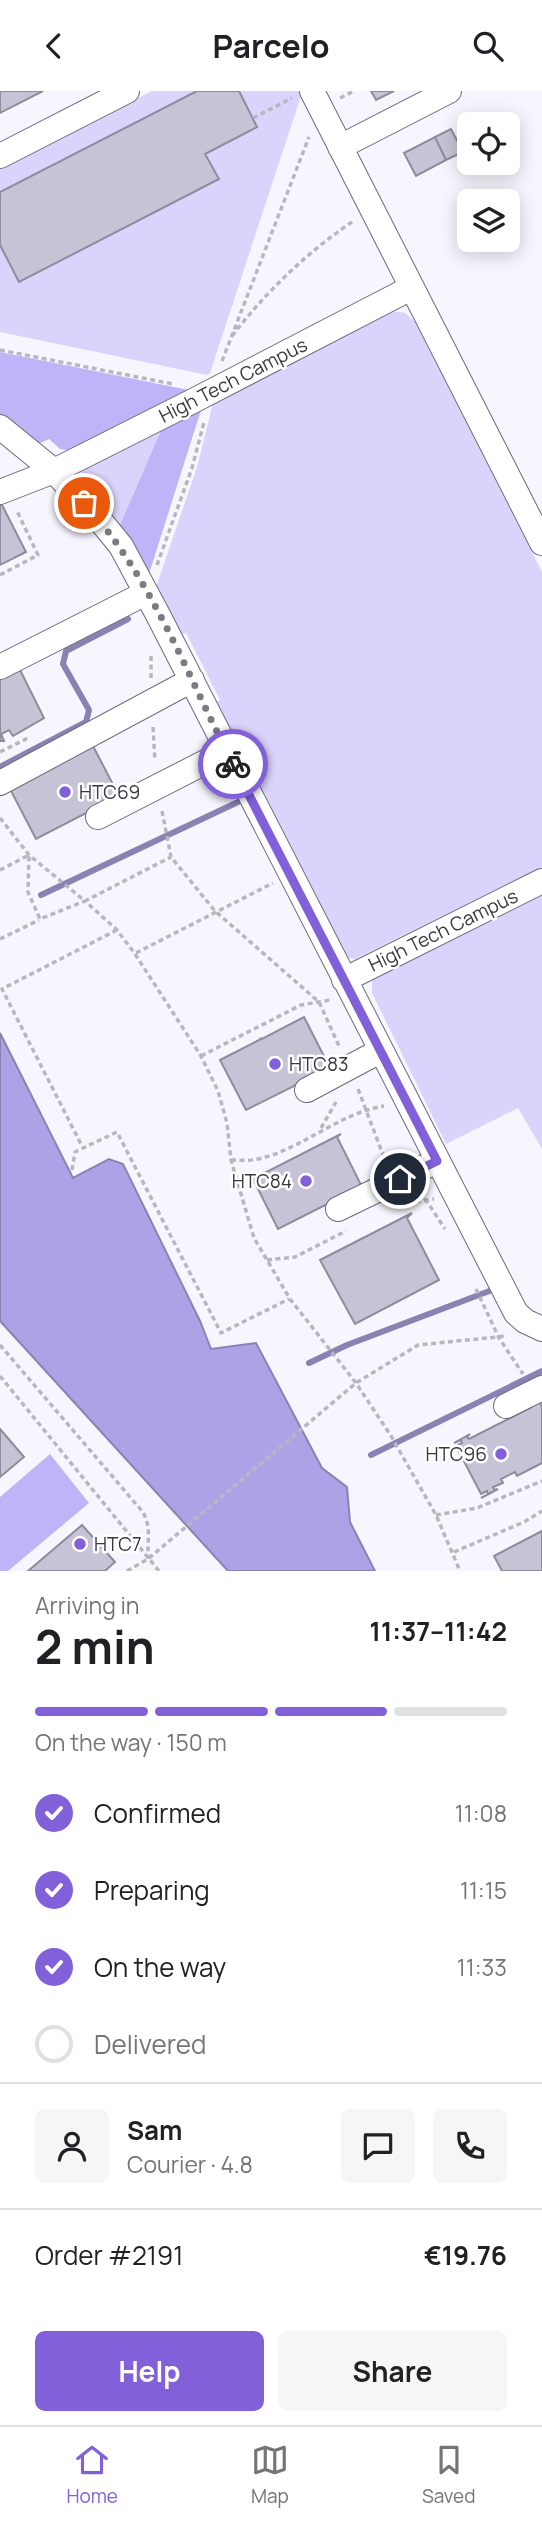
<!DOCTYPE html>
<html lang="en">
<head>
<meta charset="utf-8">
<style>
  body { margin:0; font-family:Manrope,sans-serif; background:#f6f6f6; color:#202124; height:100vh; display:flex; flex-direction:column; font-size:26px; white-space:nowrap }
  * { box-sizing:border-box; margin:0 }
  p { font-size:23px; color:#757577 }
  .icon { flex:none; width:38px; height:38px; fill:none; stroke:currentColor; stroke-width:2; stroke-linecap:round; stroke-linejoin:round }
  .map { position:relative; height:1480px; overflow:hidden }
  .details { display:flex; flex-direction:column; background:#fff; flex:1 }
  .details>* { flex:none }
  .fabs { position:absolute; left:457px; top:21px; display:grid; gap:14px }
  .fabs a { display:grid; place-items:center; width:63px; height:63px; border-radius:10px; background:#fff; box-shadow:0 4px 18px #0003; font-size:35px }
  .pin { position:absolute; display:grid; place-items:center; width:60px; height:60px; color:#fff; margin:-30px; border:4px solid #fff; border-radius:50%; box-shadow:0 2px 7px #0007 }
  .courier { position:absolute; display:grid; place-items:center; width:70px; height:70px; margin:-35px; border:5px solid #8160da; border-radius:50%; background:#fff; color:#222; box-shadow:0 2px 9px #0007 }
  .overview em { font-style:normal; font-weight:700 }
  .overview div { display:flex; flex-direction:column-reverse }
  .overview { display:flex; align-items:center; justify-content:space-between; height:119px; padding:0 35px }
  h1 { font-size:46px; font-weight:700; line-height:52px }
  .bar { display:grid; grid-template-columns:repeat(4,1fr); gap:10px 7px; align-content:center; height:84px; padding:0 35px }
  .bar i { height:9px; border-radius:5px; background:#e0e0e0 }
  .bar .active { background:#8160da }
  .bar p { grid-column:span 4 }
  .line { display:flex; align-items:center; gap:18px; padding:0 35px; border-top:2px solid #e0e0e0 }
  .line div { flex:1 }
  .round { display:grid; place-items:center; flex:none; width:74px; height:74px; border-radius:10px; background:#f6f6f6 }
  ol { padding:0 35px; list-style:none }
  li { display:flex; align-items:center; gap:21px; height:77px }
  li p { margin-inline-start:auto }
  li .icon { padding:7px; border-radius:50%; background:#8160da; color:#fff; stroke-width:4 }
  li:last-child { color:#757577 }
  li i { width:38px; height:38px; border:4px solid #e0e0e0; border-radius:50% }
  .action { display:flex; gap:14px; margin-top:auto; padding:14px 35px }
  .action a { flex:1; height:80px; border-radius:10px; background:#8160da; color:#fff; font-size:28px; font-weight:700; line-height:80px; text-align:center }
  .action a+a { background:#f6f6f6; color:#202124 }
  header { display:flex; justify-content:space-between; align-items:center; height:91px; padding:0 35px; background:#fff; font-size:32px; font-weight:700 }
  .menu { display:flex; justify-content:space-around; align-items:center; height:98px; border-top:2px solid #e0e0e0; background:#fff; font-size:19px; color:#757577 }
  .menu a { display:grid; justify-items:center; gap:4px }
  .menu .active { color:#8160da }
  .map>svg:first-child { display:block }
</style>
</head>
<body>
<header><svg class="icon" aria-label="back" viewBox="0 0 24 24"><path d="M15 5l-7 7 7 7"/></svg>Parcelo<svg class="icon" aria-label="search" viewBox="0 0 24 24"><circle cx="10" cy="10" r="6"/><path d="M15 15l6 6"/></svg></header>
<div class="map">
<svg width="542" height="1480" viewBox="0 0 542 1480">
  <rect width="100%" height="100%" fill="#f7f6fe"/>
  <path fill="#dad4fc" d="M152,0H300L302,2L210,282L207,284L0,241V78Z
    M391,220L405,222L415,231L542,481V776L355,868L346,866L213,613L220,609L186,542L178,545L155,499L197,376L213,312Z
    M162,337L119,436L79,394L81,383L88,374Z
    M542,802V1058L518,1017L446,1053L372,902V889Z"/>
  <path fill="#c0b4f9" d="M0,261L189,299L71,360L60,358L49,348L32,356L0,329Z
    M202,316L148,486L119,436L162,337Z
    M50,1363L89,1412L8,1480H0V1406Z"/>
  <path fill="#aea2e6" stroke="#8b82b4" stroke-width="2" d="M0,942L73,1087L109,1068L123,1073L200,1230L211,1258L256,1252L322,1377L347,1396L350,1431L375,1480H228L0,1230Z"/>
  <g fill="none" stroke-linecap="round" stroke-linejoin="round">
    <path stroke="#8b82b4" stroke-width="6" d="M0,676L86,631L89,619L63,573L66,560L128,528
      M41,804L238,711
      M309,1272L347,1254L492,1199
      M371,1364L542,1280"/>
  </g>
  <path fill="#c6c3d6" stroke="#8d8b9c" stroke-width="2" d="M0,0H43L0,22Z
    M197,0H239L257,36L205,63L219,88L19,191L0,154V101Z
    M371,0H394L376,9Z
    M451,38L463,61L446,69L435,46Z
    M435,46L446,69L416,85L404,62Z
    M0,410L26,461L0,474Z
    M19,577L44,627L13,645L9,639L1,643L4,650H0V586Z
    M93,655L119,705L36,748L10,698Z
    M304,926L330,977L246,1019L220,969L261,948L260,947L262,948Z
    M341,1043L337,1046L361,1094L367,1093L278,1138L253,1088Z
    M412,1122L407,1127L439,1189L355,1233L320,1169Z
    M539,1309L542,1316V1372L517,1385L515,1381L501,1388L503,1392L493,1396L495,1399L498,1398L481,1407L488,1403L487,1400L481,1403L456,1355L462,1352L461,1349L454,1352L470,1343L467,1346L469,1348L532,1316L531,1313Z
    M0,1338L24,1366L0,1386Z
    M82,1434L115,1471L105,1480H28Z
    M542,1440V1480H502L494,1465Z"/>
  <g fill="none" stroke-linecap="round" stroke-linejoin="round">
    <defs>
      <path id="minor" d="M312,0L542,452
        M340,56L449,0
        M0,65L127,0
        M0,336L54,380L99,428L121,455L157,522L516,1222L525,1230L542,1238
        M0,401L54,380L191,311L411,197
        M0,576L146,502
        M0,692L192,589
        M98,726L227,660
        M344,889L542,790
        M307,999L380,960
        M338,1118L437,1070
        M506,1315L542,1297"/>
    </defs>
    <use href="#minor" stroke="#6b6979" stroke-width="26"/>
    <path stroke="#b8b7bf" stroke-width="3.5" stroke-dasharray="5 3.5" stroke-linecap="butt" d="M340,7L354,0
      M253,27L292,7
      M232,245C267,200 305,163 352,131
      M0,259L173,293
      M222,270L309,46
      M157,474L192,377L204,331
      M0,484L38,464L17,420
      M151,587V563
      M153,636L155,670
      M0,661L26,648L30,649
      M162,720L171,766L215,820L319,911L339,955
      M0,727L29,764L85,810L171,766
      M0,779L29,764L28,801L40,828L85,810L117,839L135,863L201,965L218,1000L227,1032L231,1069L254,1147L290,1208L356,1292L391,1345L436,1424L460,1480
      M117,839L2,898L83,1057L117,1041L221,1242L289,1208
      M0,848L39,829
      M136,862L273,792
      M201,965L301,914L330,909
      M358,998L385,1069
      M321,1037L336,1011
      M231,1069C240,1069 250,1070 258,1068C303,1058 337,1023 384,1015
      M72,1079L75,1061L83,1057
      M418,1103L426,1109L445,1138
      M407,1112L434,1108
      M267,1169L295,1166L346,1140
      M476,1198L499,1247L523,1283
      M0,1254L142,1420C152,1435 147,1450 148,1468
      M0,1285L159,1480
      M436,1424L477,1417L542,1390
      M454,1461L524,1431L542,1420
      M127,1480L148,1468L356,1292L418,1254L507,1245"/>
    <use href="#minor" stroke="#fff" stroke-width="24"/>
  </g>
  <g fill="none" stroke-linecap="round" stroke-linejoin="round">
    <path stroke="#7c7a82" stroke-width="7" stroke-dasharray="0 12.6" d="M84,412C151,484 188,586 233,673"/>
    <path stroke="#8160da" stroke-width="9" d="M233,673L437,1070L400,1088"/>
  </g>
  <g fill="#8160da" stroke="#fff" stroke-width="2.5">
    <circle cx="65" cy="701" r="7"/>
    <circle cx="275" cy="973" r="7"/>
    <circle cx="306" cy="1090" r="7"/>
    <circle cx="501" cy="1363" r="7"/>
    <circle cx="80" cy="1453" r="7"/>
  </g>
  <g text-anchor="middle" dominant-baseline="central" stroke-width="5" stroke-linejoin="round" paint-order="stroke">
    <g font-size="19" fill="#393840" stroke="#fff">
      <text transform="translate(233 289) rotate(-27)">High Tech Campus</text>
      <text transform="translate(443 839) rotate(-26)">High Tech Campus</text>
    </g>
    <g font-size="19" fill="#393840" stroke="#fff" text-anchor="start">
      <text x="79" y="701">HTC69</text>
      <text x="289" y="973">HTC83</text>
      <text x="292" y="1090" text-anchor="end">HTC84</text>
      <text x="487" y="1363" text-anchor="end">HTC96</text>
      <text x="94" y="1453">HTC7</text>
    </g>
  </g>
</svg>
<div class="fabs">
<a><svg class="icon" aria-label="locate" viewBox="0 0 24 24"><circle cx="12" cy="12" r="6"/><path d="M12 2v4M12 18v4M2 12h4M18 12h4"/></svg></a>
<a><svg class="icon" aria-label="layers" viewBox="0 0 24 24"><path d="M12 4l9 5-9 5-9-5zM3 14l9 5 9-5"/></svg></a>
</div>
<div class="pin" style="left:84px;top:412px;background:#ea580c"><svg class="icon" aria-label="bag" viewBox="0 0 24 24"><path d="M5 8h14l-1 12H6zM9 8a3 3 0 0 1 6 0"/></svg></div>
<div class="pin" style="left:400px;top:1088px;background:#1f2937"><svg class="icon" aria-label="home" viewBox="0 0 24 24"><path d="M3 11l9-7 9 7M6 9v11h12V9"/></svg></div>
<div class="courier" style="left:233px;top:673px"><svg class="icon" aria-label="bike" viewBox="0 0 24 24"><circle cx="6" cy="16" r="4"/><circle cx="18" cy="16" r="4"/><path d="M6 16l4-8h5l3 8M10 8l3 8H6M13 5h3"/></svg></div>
</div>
<section class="details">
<div class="overview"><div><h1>2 min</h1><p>Arriving in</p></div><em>11:37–11:42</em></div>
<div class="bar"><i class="active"></i><i class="active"></i><i class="active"></i><i></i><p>On the way · 150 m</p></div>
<ol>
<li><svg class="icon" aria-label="check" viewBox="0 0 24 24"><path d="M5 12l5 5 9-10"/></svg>Confirmed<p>11:08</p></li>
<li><svg class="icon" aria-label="check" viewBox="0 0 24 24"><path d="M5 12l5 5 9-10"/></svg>Preparing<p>11:15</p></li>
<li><svg class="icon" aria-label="check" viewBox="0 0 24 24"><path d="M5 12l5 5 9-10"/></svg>On the way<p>11:33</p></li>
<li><i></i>Delivered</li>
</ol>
<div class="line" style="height:126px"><a class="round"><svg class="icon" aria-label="person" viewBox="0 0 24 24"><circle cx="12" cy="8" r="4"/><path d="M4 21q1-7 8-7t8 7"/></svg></a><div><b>Sam</b><p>Courier · 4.8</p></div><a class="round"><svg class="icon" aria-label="chat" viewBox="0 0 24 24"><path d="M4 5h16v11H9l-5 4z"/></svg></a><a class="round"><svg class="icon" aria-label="phone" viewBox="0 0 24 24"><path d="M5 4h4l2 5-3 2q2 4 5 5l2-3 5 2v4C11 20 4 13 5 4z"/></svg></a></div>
<div class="line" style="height:91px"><div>Order #2191</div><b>€19.76</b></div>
<div class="action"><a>Help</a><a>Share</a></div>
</section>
<nav class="menu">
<a class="active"><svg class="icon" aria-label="home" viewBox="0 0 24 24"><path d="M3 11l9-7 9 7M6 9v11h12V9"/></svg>Home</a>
<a><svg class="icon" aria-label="map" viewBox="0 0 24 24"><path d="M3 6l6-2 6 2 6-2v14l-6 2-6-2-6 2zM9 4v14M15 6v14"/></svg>Map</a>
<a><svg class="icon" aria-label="saved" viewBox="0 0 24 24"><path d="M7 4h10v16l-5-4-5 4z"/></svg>Saved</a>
</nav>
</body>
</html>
